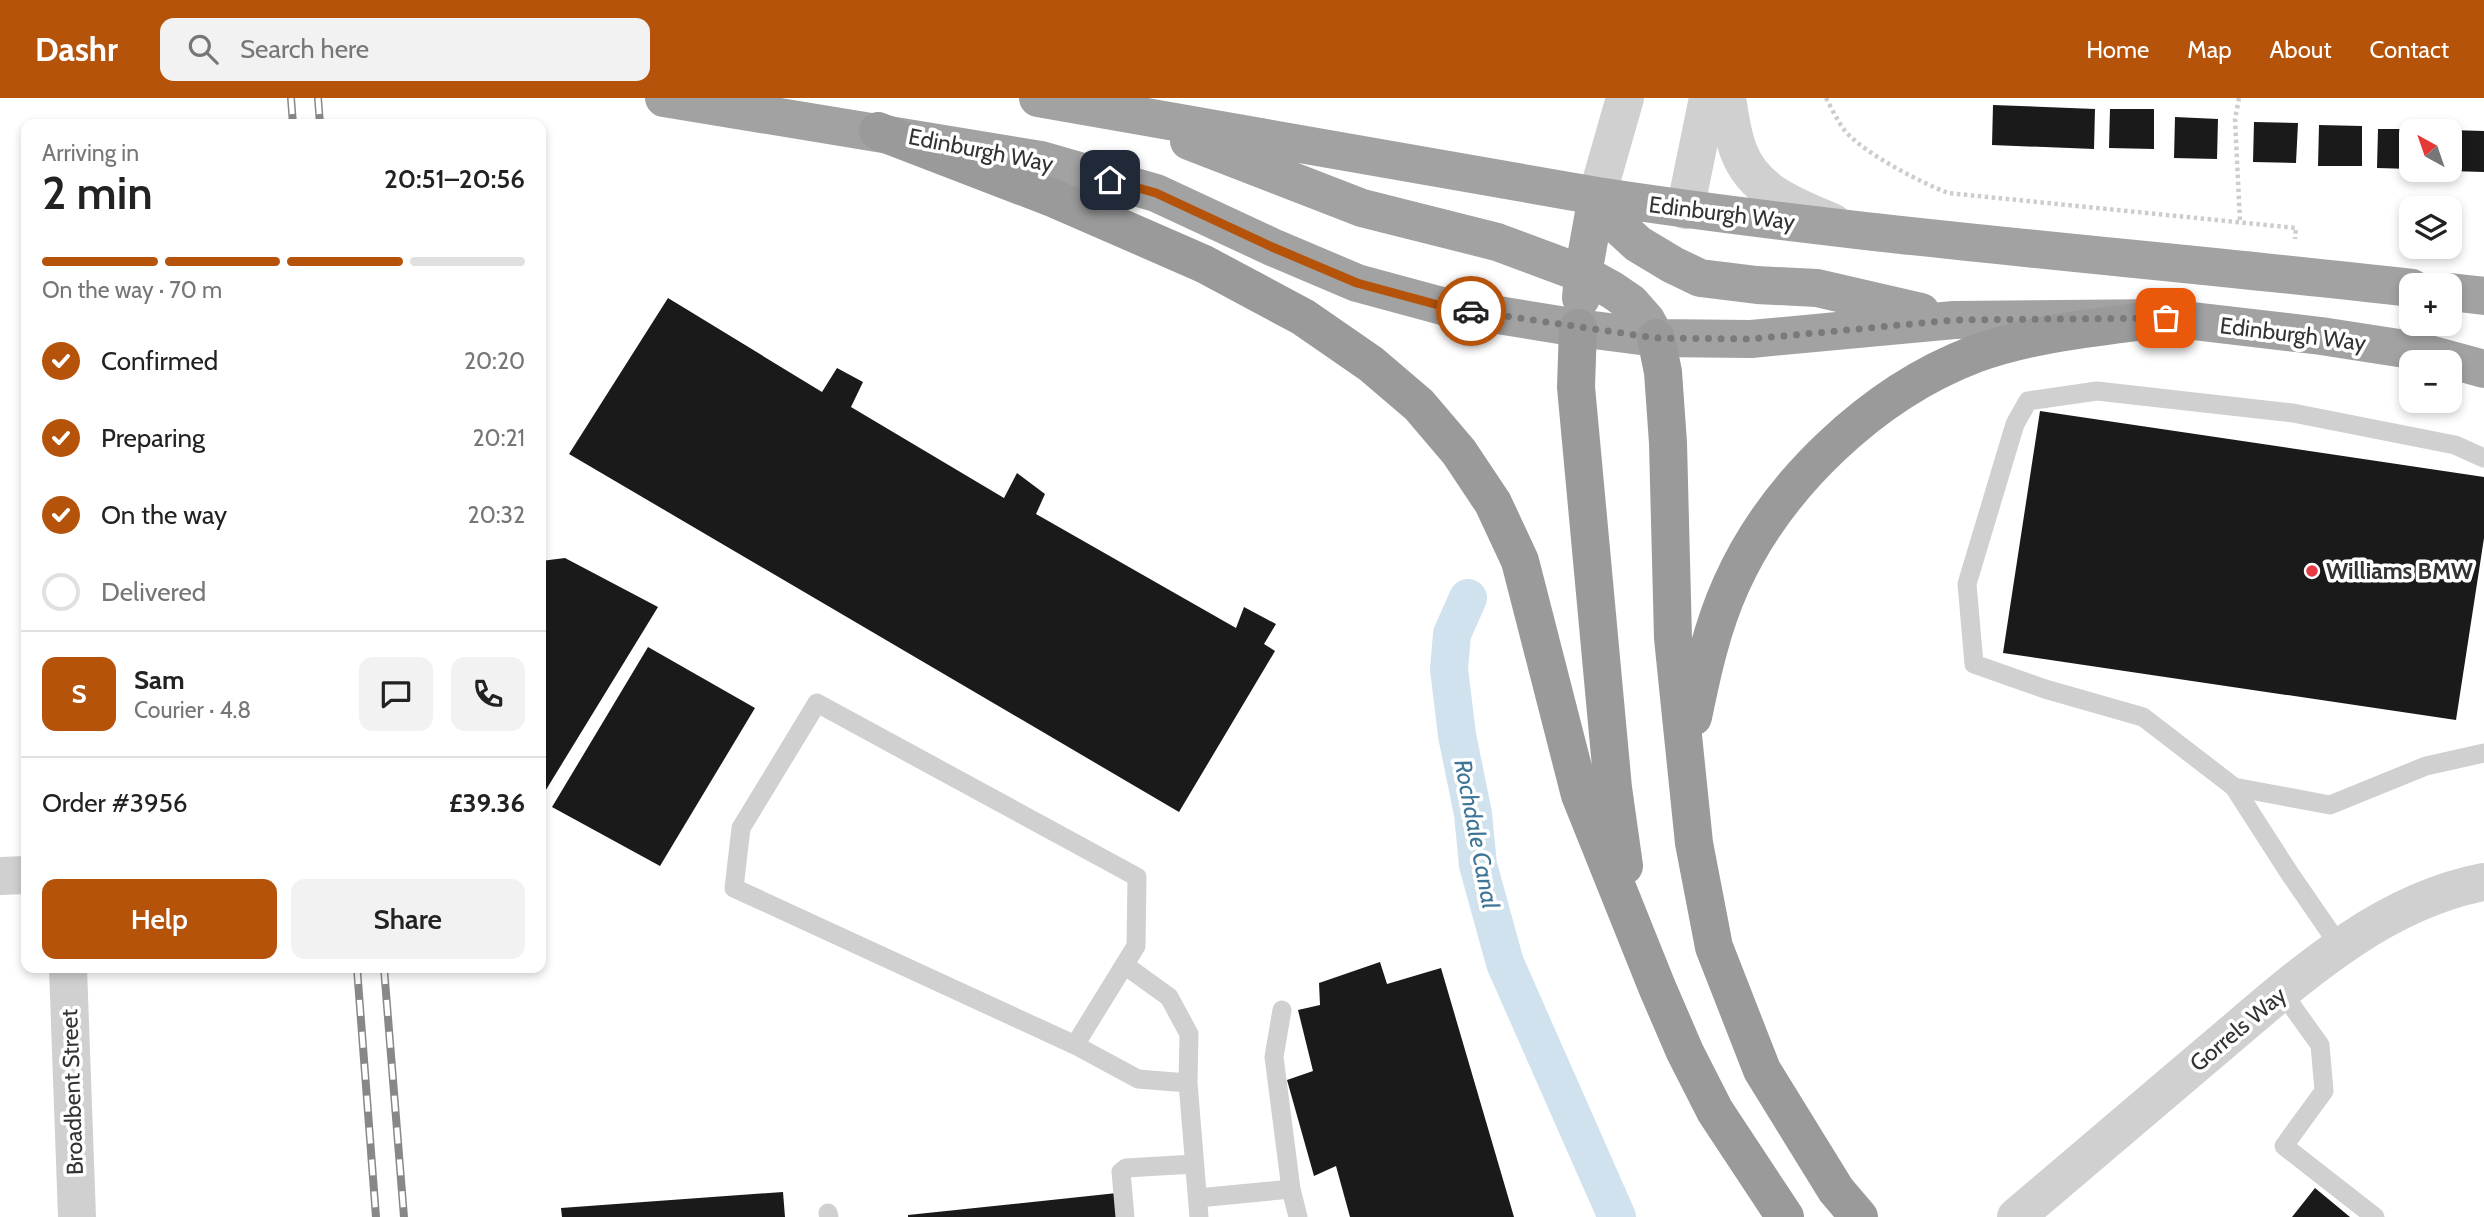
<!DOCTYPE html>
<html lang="en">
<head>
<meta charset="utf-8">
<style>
  body { margin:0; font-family:Cabin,sans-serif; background:#f2f2f2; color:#222; height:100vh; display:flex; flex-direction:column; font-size:26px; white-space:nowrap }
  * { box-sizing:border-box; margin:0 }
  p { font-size:23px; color:#767676 }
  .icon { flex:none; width:38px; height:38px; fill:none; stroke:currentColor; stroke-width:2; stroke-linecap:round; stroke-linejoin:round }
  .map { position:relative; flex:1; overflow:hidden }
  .details { position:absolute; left:21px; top:21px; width:525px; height:854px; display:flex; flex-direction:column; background:#fff; border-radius:14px; box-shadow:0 4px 10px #0003 }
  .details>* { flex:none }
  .needle { width:46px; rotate:320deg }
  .tools { position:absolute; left:2399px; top:21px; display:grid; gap:14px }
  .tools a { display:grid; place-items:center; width:63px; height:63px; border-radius:14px; background:#fff; box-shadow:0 4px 10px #0003; font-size:35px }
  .pin { position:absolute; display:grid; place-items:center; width:60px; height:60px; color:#fff; margin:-30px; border-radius:14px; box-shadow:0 4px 10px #0006 }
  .courier { position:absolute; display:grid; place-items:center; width:70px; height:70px; margin:-35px; border:5px solid #b45309; border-radius:50%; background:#fff; color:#222; box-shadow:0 2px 9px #0007 }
  .overview em { font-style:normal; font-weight:600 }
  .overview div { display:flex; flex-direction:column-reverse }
  .overview { display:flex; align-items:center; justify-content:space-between; height:119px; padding:0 21px }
  h1 { font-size:46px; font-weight:600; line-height:52px }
  .bar { display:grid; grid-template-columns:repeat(4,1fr); gap:10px 7px; align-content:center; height:84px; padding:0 21px }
  .bar i { height:9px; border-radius:5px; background:#e0e0e0 }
  .bar .active { background:#b45309 }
  .bar p { grid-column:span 4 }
  .line { display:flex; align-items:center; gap:18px; padding:0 21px; border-top:2px solid #e0e0e0 }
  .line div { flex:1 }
  .round { display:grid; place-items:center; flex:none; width:74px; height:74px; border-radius:14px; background:#f2f2f2 }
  ol { padding:0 21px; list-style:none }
  li { display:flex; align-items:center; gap:21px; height:77px }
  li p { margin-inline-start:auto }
  li .icon { padding:7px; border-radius:50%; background:#b45309; color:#fff; stroke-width:4 }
  li:last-child { color:#767676 }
  li i { width:38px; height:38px; border:4px solid #e0e0e0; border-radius:50% }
  .primary-button { display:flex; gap:14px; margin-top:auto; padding:14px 21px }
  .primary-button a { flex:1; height:80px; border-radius:14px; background:#b45309; color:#fff; font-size:28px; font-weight:600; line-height:80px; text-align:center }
  .primary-button a+a { background:#f2f2f2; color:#222 }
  header { display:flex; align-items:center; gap:42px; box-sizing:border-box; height:98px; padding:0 35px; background:#b45309; color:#fff }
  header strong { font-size:33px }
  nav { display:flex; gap:38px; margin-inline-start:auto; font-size:24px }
  .search { width:490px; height:63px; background:#f2f2f2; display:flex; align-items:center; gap:18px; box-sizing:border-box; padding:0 24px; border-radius:14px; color:#767676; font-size:26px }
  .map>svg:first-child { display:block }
</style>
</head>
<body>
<header>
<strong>Dashr</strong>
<div class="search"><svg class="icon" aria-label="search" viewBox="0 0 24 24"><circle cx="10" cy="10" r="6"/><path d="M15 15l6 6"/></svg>Search here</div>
<nav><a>Home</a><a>Map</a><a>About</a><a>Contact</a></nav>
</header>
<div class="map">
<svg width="2484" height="1119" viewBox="0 0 2484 1119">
  <rect width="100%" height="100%" fill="#fff"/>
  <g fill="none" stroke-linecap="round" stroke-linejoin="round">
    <path stroke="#cfe2ee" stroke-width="38" d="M1468,500L1452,536L1449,571L1457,637L1473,716L1478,767L1505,865L1617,1119"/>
  </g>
  <path fill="#1a1a1a" d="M1993,7L2095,11L2094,51L1992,47Z
    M2110,11H2154V51L2109,50Z
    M2175,19L2218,21L2217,61L2174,60Z
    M2254,24L2298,25L2296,65L2253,64Z
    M2319,27L2362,28V68H2318Z
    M2378,31H2412V71L2377,70Z
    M2450,32L2484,33V74L2450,73Z
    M668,200L822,294L837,270L863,284L851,309L1004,400L1017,375L1045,396L1036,416L1236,530L1244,509L1276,526L1264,546L1275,553L1179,714L569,356Z
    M2040,313L2484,379V440L2456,622L2003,555Z
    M565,460L658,509L541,700V463Z
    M648,549L755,610L660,768L552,709Z
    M1380,864L1387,886L1441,870L1514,1119H1350L1336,1068L1314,1078L1287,982L1313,973L1298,912L1320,907L1319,885Z
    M2315,1090L2350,1119H2292Z
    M783,1094L785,1119H562L561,1110Z
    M1117,1095L1119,1119H908V1117Z"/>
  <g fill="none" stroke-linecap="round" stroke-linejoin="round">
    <path stroke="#cdcdcd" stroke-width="4.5" stroke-dasharray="3.5 3.5" stroke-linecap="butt" d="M1826,0C1832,11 1838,24 1845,33C1865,56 1920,84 1948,95L2296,130L2295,141
      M2239,0L2235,21L2240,124"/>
    <path stroke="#d0d0d0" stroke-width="19" d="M2234,689L2330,707L2426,668L2484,655
      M2341,850L2290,776L2234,689L2143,619L2045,591L1974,566L1967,486L2015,326L2028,303L2097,293L2293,315L2455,347L2484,360
      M1126,868L1169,899L1189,936L1188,985L1199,1119
      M2282,894L2320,947L2324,993L2284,1048L2375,1119
      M1075,947L1136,848L1137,779L817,605L741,730L734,790L1075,947L1138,981L1188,985
      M1291,1091L1298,1119
      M1198,1100L1291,1091L1274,959L1282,912
      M828,1115L829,1119
      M1125,1119L1121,1074L1126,1070L1194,1066"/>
    <path stroke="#d0d0d0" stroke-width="38" d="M1727,0C1730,18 1732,37 1739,54C1754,94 1796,109 1832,124
      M1597,98L1625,0
      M1685,112L1708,0
      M0,778L26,777
      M68,870L77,1119
      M2016,1119C2078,1066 2141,1013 2203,960C2287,890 2373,805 2484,784"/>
    <path stroke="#a2a2a2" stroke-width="38" d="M664,0L1041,62L1156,95L1272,149L1357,185L1442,208L1578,230L1656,240L1751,241L1954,222L2167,220L2321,238L2418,253L2484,271
      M1038,0L1597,98C1867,139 2140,159 2412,190
      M1189,43L1362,110L1497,144L1583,176L1612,192L1631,205L1646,222L1656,240
      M1597,98L1614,124L1638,146L1673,167L1700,180L1757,187L1817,190L1921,214
      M2450,194L2484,198
      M1581,200L1583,176L1597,98"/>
    <path stroke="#9a9a9a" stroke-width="38" d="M878,33L1055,101L1204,166L1303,219L1371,266L1419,307L1459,354L1493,405L1520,463L1580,697L1657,889L1685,954L1715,1013L1785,1119
      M1578,230L1576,289L1613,690L1624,768
      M1656,240L1663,274L1668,345L1673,540L1694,745L1714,849L1762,972L1836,1092L1859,1119
      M1693,619C1702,575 1712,529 1731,487C1775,388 1872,295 1975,256C2036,234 2102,229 2167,220"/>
    <defs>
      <path id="rail" d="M291,0L293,26
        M318,0L320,26
        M357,870L376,1119
        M384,870L404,1119"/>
    </defs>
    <use href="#rail" stroke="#888" stroke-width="8"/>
    <use href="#rail" stroke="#fff" stroke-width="5" stroke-dasharray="16" stroke-linecap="butt"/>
  </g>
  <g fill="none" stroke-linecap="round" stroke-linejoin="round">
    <path stroke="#7a7a7a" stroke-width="7" stroke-dasharray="0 12.6" d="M1471,213L1656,240L1751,241L1954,222L2166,220"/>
    <path stroke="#b45309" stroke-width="9" d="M1110,82L1156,95L1272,149L1357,185L1442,208L1471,213"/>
  </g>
  <circle fill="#e63946" stroke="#fff" stroke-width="2.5" cx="2312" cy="473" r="7"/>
  <g text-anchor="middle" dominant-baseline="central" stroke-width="7" stroke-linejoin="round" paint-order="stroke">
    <g font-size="23" fill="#333" stroke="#fff">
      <text transform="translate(981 52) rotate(11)">Edinburgh Way</text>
      <text transform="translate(1722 115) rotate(7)">Edinburgh Way</text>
      <text transform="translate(2293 236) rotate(7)">Edinburgh Way</text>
      <text transform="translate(2238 931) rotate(-40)">Gorrels Way</text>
      <text transform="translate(72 994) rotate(-92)">Broadbent Street</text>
    </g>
    <g font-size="23" font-weight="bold" fill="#333" stroke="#fff" text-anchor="start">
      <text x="2326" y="473">Williams BMW</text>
    </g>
    <g font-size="24" font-style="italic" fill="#3f7597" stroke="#fff">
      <text transform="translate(1477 736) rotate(79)">Rochdale Canal</text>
    </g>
  </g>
</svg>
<div class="tools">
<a><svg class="needle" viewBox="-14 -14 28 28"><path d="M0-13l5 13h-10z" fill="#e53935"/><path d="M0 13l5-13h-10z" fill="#767676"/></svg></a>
<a><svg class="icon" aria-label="layers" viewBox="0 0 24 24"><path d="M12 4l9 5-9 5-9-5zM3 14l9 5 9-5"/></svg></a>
<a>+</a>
<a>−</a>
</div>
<div class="pin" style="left:2166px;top:220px;background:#ea580c"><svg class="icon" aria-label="bag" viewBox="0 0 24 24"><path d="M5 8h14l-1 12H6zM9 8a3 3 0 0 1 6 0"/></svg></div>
<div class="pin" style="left:1110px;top:82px;background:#1f2937"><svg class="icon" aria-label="home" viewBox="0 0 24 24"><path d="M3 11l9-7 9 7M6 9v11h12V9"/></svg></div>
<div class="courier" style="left:1471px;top:213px"><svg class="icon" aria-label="car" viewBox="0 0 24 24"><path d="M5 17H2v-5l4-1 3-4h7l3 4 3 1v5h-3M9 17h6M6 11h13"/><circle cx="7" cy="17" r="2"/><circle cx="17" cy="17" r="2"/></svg></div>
<section class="details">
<div class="overview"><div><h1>2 min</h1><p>Arriving in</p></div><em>20:51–20:56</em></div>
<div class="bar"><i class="active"></i><i class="active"></i><i class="active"></i><i></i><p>On the way · 70 m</p></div>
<ol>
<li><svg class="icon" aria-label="check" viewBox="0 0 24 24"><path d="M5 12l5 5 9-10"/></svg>Confirmed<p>20:20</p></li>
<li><svg class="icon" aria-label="check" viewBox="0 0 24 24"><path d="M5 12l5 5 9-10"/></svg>Preparing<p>20:21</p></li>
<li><svg class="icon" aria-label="check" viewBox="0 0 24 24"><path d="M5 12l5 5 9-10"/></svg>On the way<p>20:32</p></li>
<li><i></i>Delivered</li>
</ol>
<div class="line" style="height:126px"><b class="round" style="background:#b45309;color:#fff">S</b><div><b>Sam</b><p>Courier · 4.8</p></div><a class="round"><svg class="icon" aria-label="chat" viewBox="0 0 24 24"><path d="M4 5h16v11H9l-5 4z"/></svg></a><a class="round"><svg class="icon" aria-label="phone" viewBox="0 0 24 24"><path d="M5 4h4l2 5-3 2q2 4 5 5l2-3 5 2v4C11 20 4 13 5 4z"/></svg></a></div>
<div class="line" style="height:91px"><div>Order #3956</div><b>£39.36</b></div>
<div class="primary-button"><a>Help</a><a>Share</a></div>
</section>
</div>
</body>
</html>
